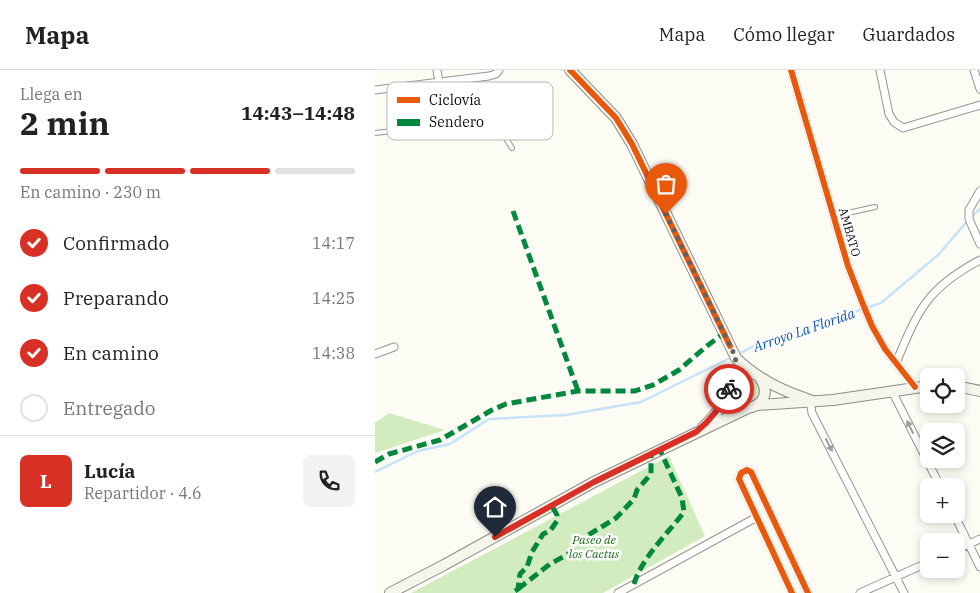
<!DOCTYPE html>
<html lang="es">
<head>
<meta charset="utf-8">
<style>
  body { margin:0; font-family:"IBM Plex Serif",serif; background:#f2f2f2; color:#222; height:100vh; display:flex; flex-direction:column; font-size:19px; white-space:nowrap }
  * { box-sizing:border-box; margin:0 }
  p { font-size:16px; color:#767676 }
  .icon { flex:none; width:28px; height:28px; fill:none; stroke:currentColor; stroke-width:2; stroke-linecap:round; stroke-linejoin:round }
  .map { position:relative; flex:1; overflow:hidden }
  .side { display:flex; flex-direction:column; background:#fff; width:375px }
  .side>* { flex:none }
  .buttons { position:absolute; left:545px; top:298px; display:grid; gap:10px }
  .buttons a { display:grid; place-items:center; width:45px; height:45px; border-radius:8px; background:#fff; box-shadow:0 2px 8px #0003; font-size:25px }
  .pin { position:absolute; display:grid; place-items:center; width:42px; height:42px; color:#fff; margin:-51px -21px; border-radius:50% 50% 50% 0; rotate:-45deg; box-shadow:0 0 5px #0007 }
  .pin .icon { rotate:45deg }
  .courier { position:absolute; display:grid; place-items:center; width:50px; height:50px; margin:-25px; border:4px solid #d93025; border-radius:50%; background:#fff; color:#222; box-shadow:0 1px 6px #0007 }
  .summary em { font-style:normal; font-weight:700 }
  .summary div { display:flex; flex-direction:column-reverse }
  .summary { display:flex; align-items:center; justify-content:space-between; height:85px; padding:0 20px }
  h1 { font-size:32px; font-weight:700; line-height:38px }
  .bar { display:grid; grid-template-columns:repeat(4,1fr); gap:8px 5px; align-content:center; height:60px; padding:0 20px }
  .bar i { height:6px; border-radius:4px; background:#e0e0e0 }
  .bar .selected { background:#d93025 }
  .bar p { grid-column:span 4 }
  .line { display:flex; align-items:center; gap:12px; padding:0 20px; border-top:1px solid #e0e0e0 }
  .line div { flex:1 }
  .round { display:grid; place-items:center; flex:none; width:52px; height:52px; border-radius:8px; background:#f2f2f2 }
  ol { padding:0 20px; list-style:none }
  li { display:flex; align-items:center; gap:15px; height:55px }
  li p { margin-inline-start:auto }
  li .icon { padding:5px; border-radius:50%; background:#d93025; color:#fff; stroke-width:4 }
  li:last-child { color:#767676 }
  li i { width:28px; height:28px; border:2px solid #e0e0e0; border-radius:50% }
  header { display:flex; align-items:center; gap:30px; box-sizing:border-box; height:70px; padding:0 25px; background:#fff; border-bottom:1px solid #e0e0e0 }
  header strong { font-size:24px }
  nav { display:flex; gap:28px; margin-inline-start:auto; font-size:18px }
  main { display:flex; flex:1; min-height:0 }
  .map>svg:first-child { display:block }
</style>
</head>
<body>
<header>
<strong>Mapa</strong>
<nav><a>Mapa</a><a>Cómo llegar</a><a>Guardados</a></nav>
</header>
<main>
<section class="side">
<div class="summary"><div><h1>2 min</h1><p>Llega en</p></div><em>14:43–14:48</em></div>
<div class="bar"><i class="selected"></i><i class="selected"></i><i class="selected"></i><i></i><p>En camino · 230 m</p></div>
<ol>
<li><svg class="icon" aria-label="check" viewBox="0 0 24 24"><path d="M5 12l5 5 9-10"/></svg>Confirmado<p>14:17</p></li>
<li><svg class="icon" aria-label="check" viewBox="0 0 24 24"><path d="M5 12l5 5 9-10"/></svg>Preparando<p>14:25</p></li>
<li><svg class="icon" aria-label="check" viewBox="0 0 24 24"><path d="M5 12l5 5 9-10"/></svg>En camino<p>14:38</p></li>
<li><i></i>Entregado</li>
</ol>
<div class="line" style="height:90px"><b class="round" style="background:#d93025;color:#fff">L</b><div><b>Lucía</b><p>Repartidor · 4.6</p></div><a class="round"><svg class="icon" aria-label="phone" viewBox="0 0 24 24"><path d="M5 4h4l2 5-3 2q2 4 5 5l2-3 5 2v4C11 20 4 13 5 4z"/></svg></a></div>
</section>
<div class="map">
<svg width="605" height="523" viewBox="0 0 605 523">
  <rect width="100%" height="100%" fill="#fcfbf4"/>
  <path fill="#e2f3d2" d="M359 320a13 13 0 1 1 26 0a13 13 0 1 1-26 0Z"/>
  <path fill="#d2ecc0" d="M14,343L70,360L0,383V353Z
    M294,386L330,466L228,523H36Z"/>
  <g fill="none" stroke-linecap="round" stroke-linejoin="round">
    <path stroke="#c8e2f8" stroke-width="2.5" d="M361,285L381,275L506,233L564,184L594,149L605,139
      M0,402L43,381L75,374L114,349L191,345L266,332L357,287"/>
    <defs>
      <path id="lane" d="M0,63L108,51C123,55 129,65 137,78
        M459,146L500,137"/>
      <path id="street" d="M62,0L64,12
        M416,0L473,196L487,232L497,256L510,279L540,317
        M505,0L514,44L519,52L528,58L605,35
        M599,0L605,19
        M0,20L114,6L121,4L124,0
        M605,121L594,140V149L605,174
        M0,284L19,277
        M521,293C543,240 552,218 605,190
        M517,321L565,416
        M435,330L437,343L529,523
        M579,444L605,497
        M581,480L605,469
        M243,523L382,447
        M417,523L364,409L366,403L372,400L376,402L433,523
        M485,523L554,492"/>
      <path id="secondary" d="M195,0L241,48L257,74L361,288C382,309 407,321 435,330
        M581,316L605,321
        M353,320C356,352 405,337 385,308
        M382,335L458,330L554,316
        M328,357C335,351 341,344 346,336C355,321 355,297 379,304
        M15,523L69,495L219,412L373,338"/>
    </defs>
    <use href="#lane" stroke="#969592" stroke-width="6"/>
    <use href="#street" stroke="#969592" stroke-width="9"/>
    <use href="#secondary" stroke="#8c8c89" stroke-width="12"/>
    <use href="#lane" stroke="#fffefd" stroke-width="4"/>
    <use href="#street" stroke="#fffefd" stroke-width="7"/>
    <use href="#secondary" stroke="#f5f5eb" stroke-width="10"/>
    <path stroke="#00873e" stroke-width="5" stroke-dasharray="10 5" stroke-linecap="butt" d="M138,141L203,321
      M0,392L14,384L65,370L117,340L131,334L203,321H260L278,315L304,300L332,276L349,263
      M259,514C266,489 293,463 309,442L307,428L285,380
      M143,519L175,494L199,481L207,469L241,448L259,429L262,420L276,404V385
      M140,521L143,519L145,504L152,497L157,482L168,464L175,461L182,451V445L177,436"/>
    <defs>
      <path id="cycleway" d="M195,0L241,48L257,74L355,276
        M416,0L473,196L487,232L497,256L510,279L540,317
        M417,523L364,409L366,403L372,400L376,402L433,523"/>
    </defs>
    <use href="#cycleway" stroke="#fff" stroke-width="9"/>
    <use href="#cycleway" stroke="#e8590c" stroke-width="6"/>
  </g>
  <defs><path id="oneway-solid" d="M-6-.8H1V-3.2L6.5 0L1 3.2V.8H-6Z" transform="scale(1.25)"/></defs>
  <g fill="#9f9e9e">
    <use href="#oneway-solid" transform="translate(535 357) rotate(-116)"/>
    <use href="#oneway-solid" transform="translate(454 375) rotate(63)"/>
  </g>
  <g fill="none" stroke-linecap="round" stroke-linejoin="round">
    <path stroke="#62625f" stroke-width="5" stroke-dasharray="0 9" d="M291,144L361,288L354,319"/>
    <path stroke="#d93025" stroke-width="6" d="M120,467L219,412L321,362C336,350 346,337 354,319"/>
  </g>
  <g text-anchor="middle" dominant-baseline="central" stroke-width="5" stroke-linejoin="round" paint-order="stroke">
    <g font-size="12" fill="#0f0f0f" stroke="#fff">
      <text transform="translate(475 162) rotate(74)">AMBATO</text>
    </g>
    <g font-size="12" font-style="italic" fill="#226d1a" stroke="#fff">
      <text x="219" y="469">Paseo de<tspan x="219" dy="14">los Cactus</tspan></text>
    </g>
    <g font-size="14" font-style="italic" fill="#0e56ab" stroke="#fff">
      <text transform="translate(429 260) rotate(-19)">Arroyo La Florida</text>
    </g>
  </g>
  <rect x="12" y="12" width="166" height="58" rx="8" fill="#fff" stroke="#b7b7b7" stroke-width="1"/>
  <rect x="22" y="27" width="23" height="6" fill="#e8590c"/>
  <rect x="22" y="49" width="23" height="7" fill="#00873e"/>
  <g font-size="14" fill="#0f0f0f">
    <text x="54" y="35">Ciclovía</text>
    <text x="54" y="57">Sendero</text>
  </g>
</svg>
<div class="buttons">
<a><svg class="icon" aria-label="locate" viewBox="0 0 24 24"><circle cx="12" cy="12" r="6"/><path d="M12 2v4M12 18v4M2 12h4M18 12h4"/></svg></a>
<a><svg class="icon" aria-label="layers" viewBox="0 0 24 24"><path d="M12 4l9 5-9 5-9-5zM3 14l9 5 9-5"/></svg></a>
<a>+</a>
<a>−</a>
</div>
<div class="pin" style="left:291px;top:144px;background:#ea580c"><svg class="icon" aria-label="bag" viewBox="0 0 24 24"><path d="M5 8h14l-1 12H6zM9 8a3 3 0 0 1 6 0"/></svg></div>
<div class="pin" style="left:120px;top:467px;background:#1f2937"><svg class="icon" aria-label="home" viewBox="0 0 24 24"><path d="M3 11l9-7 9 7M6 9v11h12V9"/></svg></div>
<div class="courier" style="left:354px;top:319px"><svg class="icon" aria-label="bike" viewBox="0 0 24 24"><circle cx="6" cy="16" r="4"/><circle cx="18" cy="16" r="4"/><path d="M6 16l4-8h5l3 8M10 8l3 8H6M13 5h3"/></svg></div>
</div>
</main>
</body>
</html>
